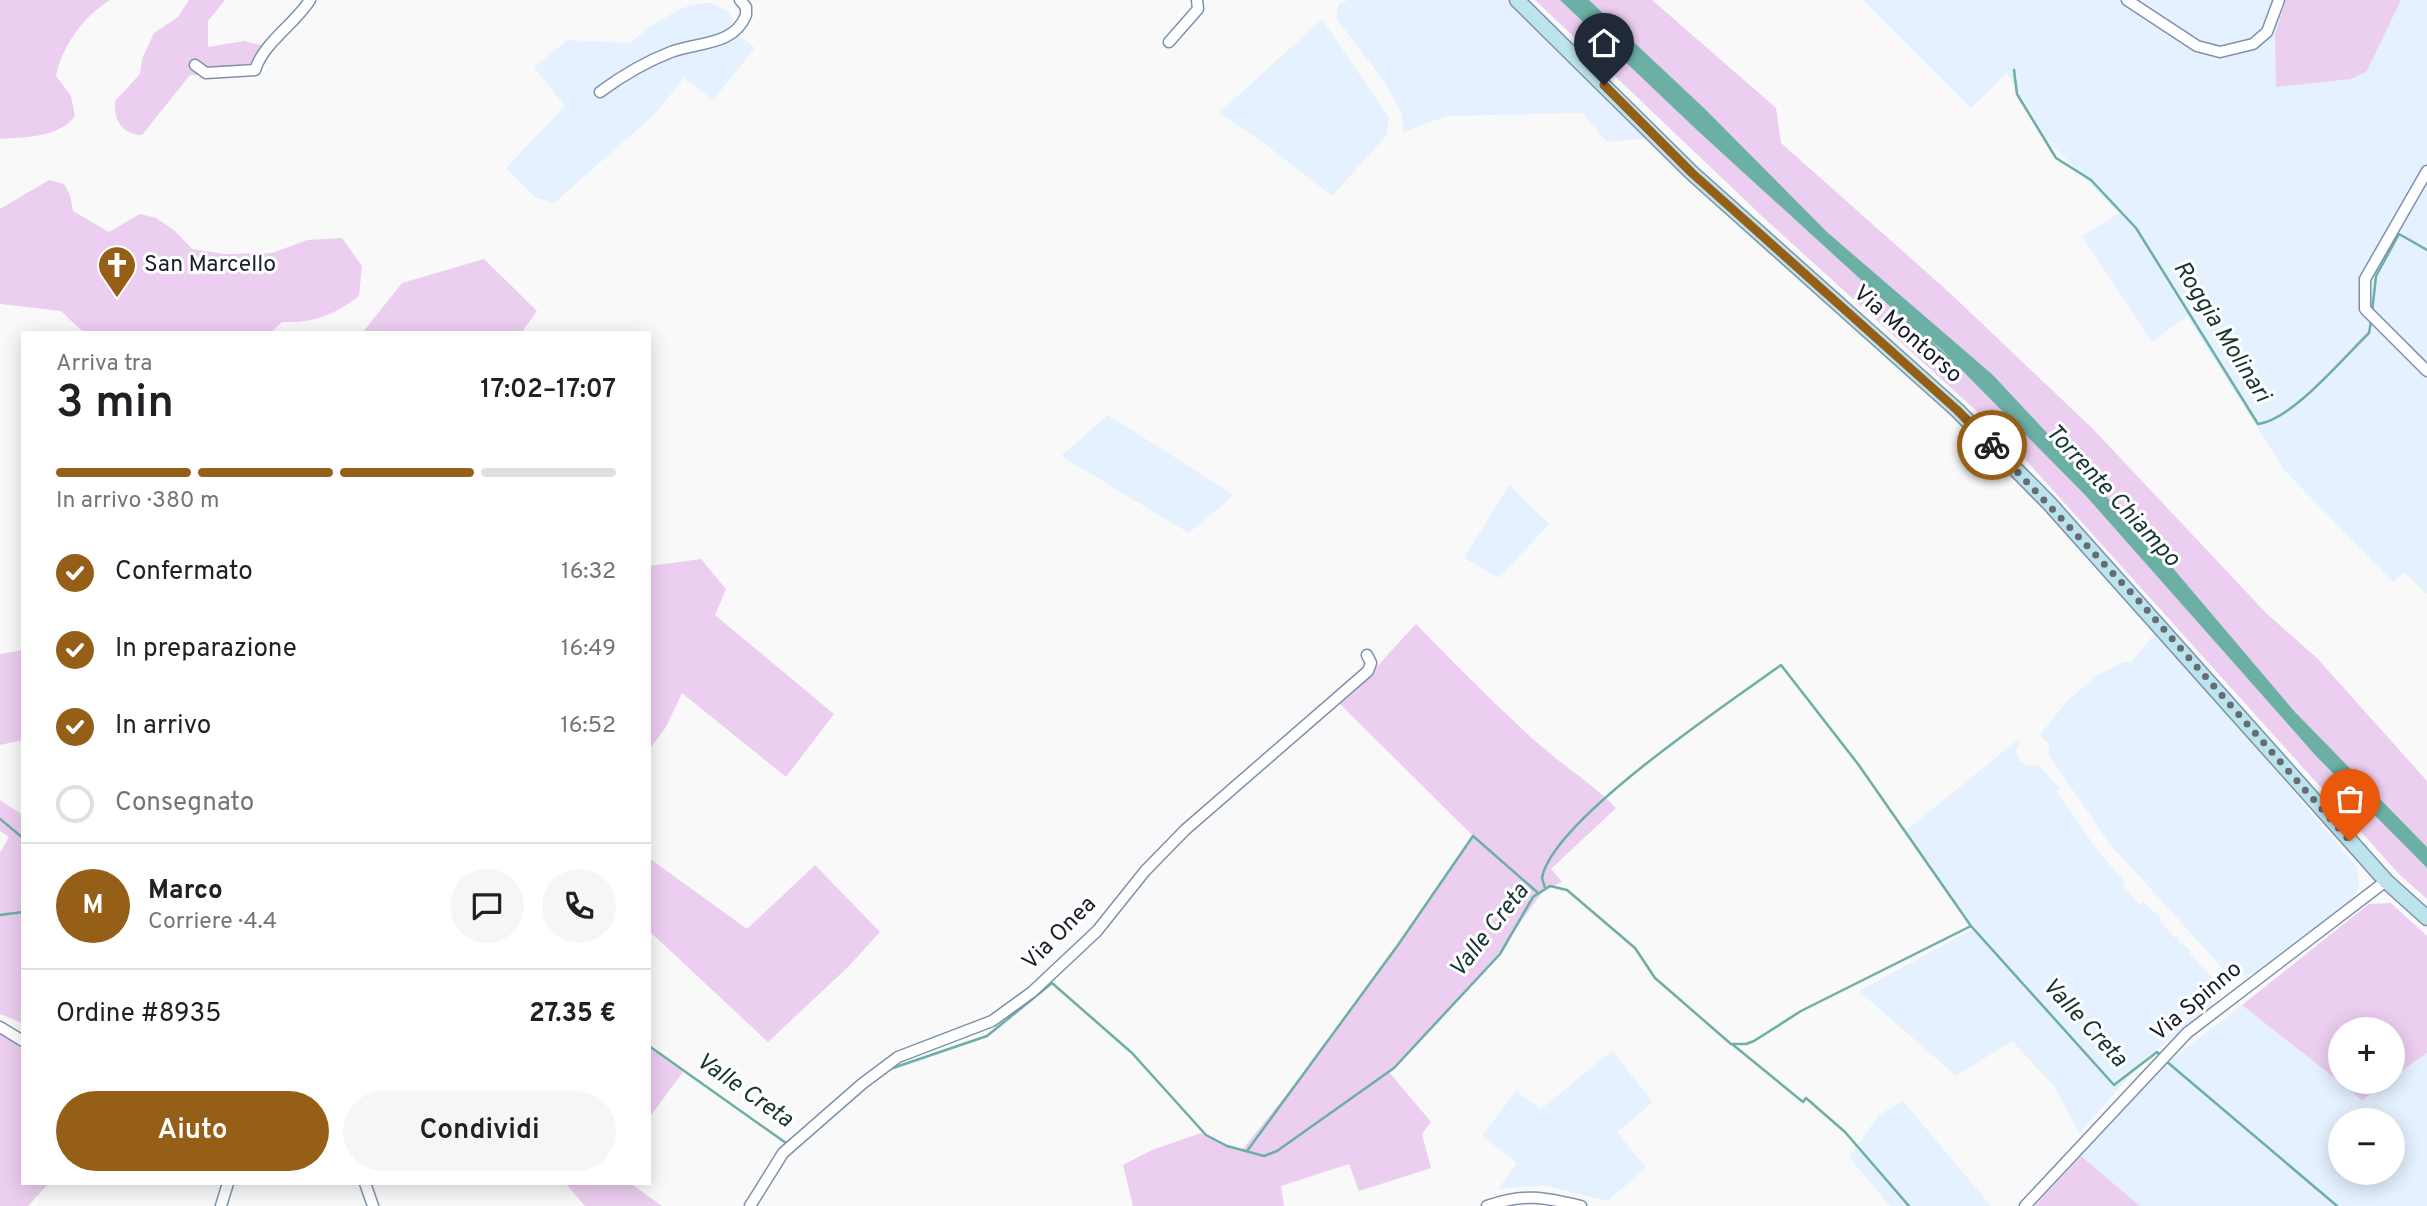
<!DOCTYPE html>
<html lang="it">
<head>
<meta charset="utf-8">
<style>
  body { margin:0; font-family:Overpass,sans-serif; background:#f6f6f6; color:#202124; height:100vh; display:flex; flex-direction:column; font-size:26px; white-space:nowrap }
  * { box-sizing:border-box; margin:0 }
  p { font-size:23px; color:#757577 }
  .icon { flex:none; width:38px; height:38px; fill:none; stroke:currentColor; stroke-width:2; stroke-linecap:round; stroke-linejoin:round }
  .map { position:relative; flex:1; overflow:hidden }
  .sheet { position:absolute; left:21px; top:331px; width:630px; height:854px; display:flex; flex-direction:column; background:#fff; border-radius:0px; box-shadow:0 4px 18px #0003 }
  .sheet>* { flex:none }
  .fabs { position:absolute; left:2328px; top:1017px; display:grid; gap:14px }
  .fabs a { display:grid; place-items:center; width:77px; height:77px; border-radius:50%; background:#fff; box-shadow:0 4px 18px #0003; font-size:35px }
  .pin { position:absolute; display:grid; place-items:center; width:60px; height:60px; color:#fff; margin:-72px -30px; border-radius:50% 50% 50% 0; rotate:-45deg; box-shadow:0 0 7px #0007 }
  .pin .icon { rotate:45deg }
  .courier { position:absolute; display:grid; place-items:center; width:70px; height:70px; margin:-35px; border:5px solid #965f18; border-radius:50%; background:#fff; color:#222; box-shadow:0 2px 9px #0007 }
  .head em { font-style:normal; font-weight:600 }
  .head div { display:flex; flex-direction:column-reverse }
  .head { display:flex; align-items:center; justify-content:space-between; height:119px; padding:0 35px }
  h1 { font-size:46px; font-weight:600; line-height:52px }
  .bar { display:grid; grid-template-columns:repeat(4,1fr); gap:10px 7px; align-content:center; height:84px; padding:0 35px }
  .bar i { height:9px; border-radius:5px; background:#e0e0e0 }
  .bar .on { background:#965f18 }
  .bar p { grid-column:span 4 }
  .line { display:flex; align-items:center; gap:18px; padding:0 35px; border-top:2px solid #e0e0e0 }
  .line div { flex:1 }
  .round { display:grid; place-items:center; flex:none; width:74px; height:74px; border-radius:37px; background:#f6f6f6 }
  ol { padding:0 35px; list-style:none }
  li { display:flex; align-items:center; gap:21px; height:77px }
  li p { margin-inline-start:auto }
  li .icon { padding:7px; border-radius:50%; background:#965f18; color:#fff; stroke-width:4 }
  li:last-child { color:#757577 }
  li i { width:38px; height:38px; border:4px solid #e0e0e0; border-radius:50% }
  .action { display:flex; gap:14px; margin-top:auto; padding:14px 35px }
  .action a { flex:1; height:80px; border-radius:42px; background:#965f18; color:#fff; font-size:28px; font-weight:600; line-height:80px; text-align:center }
  .action a+a { background:#f6f6f6; color:#202124 }
  .map>svg:first-child { display:block }
</style>
</head>
<body>
<div class="map">
<svg width="2427" height="1206" viewBox="0 0 2427 1206">
  <rect width="100%" height="100%" fill="#f9f9f9"/>
  <path fill="#e5f1ff" fill-rule="evenodd" d="M1348,0H1511L1652,138L1607,142L1582,113L1447,116L1403,132L1402,114L1385,83L1336,18L1339,4Z
    M1863,0H2286L2275,34L2367,71L2401,0H2427V594L2404,572L2393,582L2284,470L2187,316L2152,342L2082,236L2119,213L2042,135L2007,73L1971,108Z
    M702,3H711L727,11L733,19L729,27L755,48L713,100L684,78L655,114L554,203L535,197L506,168L565,106L534,67L568,40L630,43L649,27L682,8Z
    M1322,19L1389,118L1387,135L1332,196L1257,138L1219,113Z
    M1108,415L1234,495L1189,533L1061,456Z
    M1509,485L1549,524L1499,578L1464,558Z
    M2157,631L2357,867L2359,887L2349,903L2258,972L2240,977L2224,970L2109,843L2049,755V744L2040,735L2067,701L2098,675L2124,662H2131Z
    M2020,738L2016,751L2019,761L2028,766L2039,765L2059,788L2057,792L2098,851L2125,882L2122,885L2140,904L2143,902L2161,918L2160,921L2175,938L2178,936L2179,942L2190,950L2189,953L2219,985L2210,1009L2147,1057L2079,1133L2054,1086L2012,1041L1956,1076L1859,991L1975,928L1904,832Z
    M2242,1005L2362,1100L2392,1082V1078L2427,1053V1206H2140L2081,1156L2159,1069ZM2340,1120H2392V1172H2340Z
    M1612,1051L1653,1102L1617,1132L1646,1168L1607,1201L1543,1185L1498,1189L1517,1163L1482,1136L1516,1091L1541,1109Z
    M1903,1101L1991,1206H1890L1849,1157L1879,1115Z"/>
  <path fill="#eccef0" d="M0,0H110C84,16 62,46 56,76L71,96L75,116C59,138 25,137 0,139Z
    M189,0H225L208,21V47L244,41L264,46L269,56L249,75H190L142,135C121,134 114,120 115,101L140,74L142,59L154,33L178,17Z
    M1535,0H1560L1699,132L1893,309L1941,349L2086,496L2316,756L2427,868V899L2399,874L2004,436L1764,218Z
    M1589,0H1652L1776,108L1781,143L1952,295L2094,430L2267,614L2317,658L2427,781V847L2295,712L2172,567L1993,375L1827,232L1704,108Z
    M2286,0H2401L2367,71L2351,79L2276,87L2275,34Z
    M49,180L64,184L70,195L73,211L109,232L140,214L156,218L174,230L192,249L224,254L272,253L307,240L342,238L362,266L359,296C334,315 314,323 282,322L271,332H83L61,311L0,304V209Z
    M484,259L537,311L522,332H363L402,283Z
    M701,559L726,589L715,615L834,714L786,777L682,693L666,727L649,750V566Z
    M1416,624C1457,666 1497,707 1541,746C1565,767 1594,785 1616,808L1551,869L1562,882L1543,891L1485,972L1389,1072L1431,1122L1422,1134L1431,1168L1359,1191L1349,1164L1281,1186L1284,1206H1133L1123,1165L1152,1150L1201,1133L1241,1151C1324,1050 1400,945 1473,836L1340,704C1368,679 1390,651 1416,624Z
    M23,650V740L0,745V654Z
    M0,800L23,815V1023L0,1014V853L9,837L0,831Z
    M649,858L747,929L815,865L880,932L847,968L768,1042L649,931Z
    M2391,903L2427,936V1053L2392,1078V1029H2340V1082H2388L2362,1100L2242,1005L2369,904Z
    M0,1030L23,1043V1183H49L28,1206H0Z
    M649,1048L683,1072L649,1118Z
    M2081,1156L2140,1206H2035Z
    M565,1183H630L662,1206H585Z"/>
  <path fill="#6cafa4" d="M1560,0H1589L1704,108L1827,232L1993,375L2172,567L2295,712L2427,847V868L2316,756L2086,496L1941,349L1893,309L1699,132Z"/>
  <g fill="none" stroke-linecap="round" stroke-linejoin="round">
    <path stroke="#6cafa4" stroke-width="2.5" d="M2014,70L2017,94L2056,158L2091,180L2136,228L2258,424C2292,420 2343,358 2369,333L2371,322
      M2372,312L2376,276L2399,234L2427,250
      M1908,322L1958,367
      M0,819L23,838
      M1545,888L1542,878C1552,820 1730,702 1781,665L1858,764L1971,926L2114,1085L2157,1052L2161,1056
      M0,915L23,912
      M1732,1044L1803,1102L1806,1098L1845,1132L1909,1206
      M649,1046L786,1143
      M2166,1061L2337,1206
      M890,1069L987,1036L1052,983L1132,1053L1206,1135L1227,1146L1264,1156L1277,1151L1394,1068L1500,954L1533,897L1550,886L1567,890L1635,948L1655,978L1731,1044H1746L1754,1041L1801,1011L1971,926
      M1247,1151L1398,945L1473,836L1537,892"/>
    <defs>
      <path id="street" d="M2127,0L2197,46L2220,52L2253,44L2267,32L2279,0
        M1169,42L1198,9L1197,0
        M195,65L206,73L255,70C264,42 294,25 310,0
        M600,92C623,75 645,62 671,52C697,42 734,46 746,15V7L740,0
        M2427,171L2365,279V309L2427,371
        M0,1027L23,1041
        M365,1183L373,1206
        M221,1206L228,1183
        M750,1206L783,1153L862,1084L898,1057L992,1021L1032,992L1097,931L1145,871L1185,830L1368,671L1371,663L1367,655
        M1487,1206C1525,1193 1543,1197 1581,1206
        M2025,1206L2187,1033L2386,881"/>
      <path id="secondary" d="M1517,0L1692,173L1957,410L2049,503L2386,881L2427,918"/>
    </defs>
    <use href="#street" stroke="#7c92ac" stroke-width="13"/>
    <use href="#secondary" stroke="#7c92ac" stroke-width="17"/>
    <use href="#street" stroke="#fff" stroke-width="10"/>
    <use href="#secondary" stroke="#bce4ed" stroke-width="14"/>
  </g>
  <g fill="none" stroke-linecap="round" stroke-linejoin="round">
    <path stroke="#666c72" stroke-width="7" stroke-dasharray="0 12.6" d="M1992,445L2139,601L2350,841"/>
    <path stroke="#965f18" stroke-width="9" d="M1604,85L1692,173L1957,410L1992,445"/>
  </g>
  <defs>
    <symbol id="church-pin" viewBox="-11 -11 22 30"><path d="M0 17L-7.5 6A9.5 9.5 0 1 1 7.5 6Z" fill="#965f18" stroke="#fff"/><path d="M-1.2-6h2.4v3.5h3.3v2.4h-3.3V6h-2.4V-.1h-3.3v-2.4h3.3Z" fill="#fff"/></symbol>
  </defs>
  <g fill-rule="evenodd">
    <use href="#church-pin" x="95" y="243" width="44" height="60"/>
  </g>
  <g text-anchor="middle" dominant-baseline="central" stroke-width="6" stroke-linejoin="round" paint-order="stroke">
    <g font-size="23" fill="#17202a" stroke="#fff" text-anchor="start">
      <text x="144" y="265">San Marcello</text>
    </g>
    <g font-size="23" fill="#17202a" stroke="#fff">
      <text transform="translate(1907 335) rotate(41)">Via Montorso</text>
      <text transform="translate(1060 934) rotate(-45)">Via Onea</text>
      <text transform="translate(2197 1002) rotate(-40)">Via Spinno</text>
    </g>
    <g font-size="24" font-style="italic" fill="#153631" stroke="#fff">
      <text transform="translate(2221 332) rotate(58)">Roggia Molinari</text>
      <text transform="translate(2112 496) rotate(47)">Torrente Chiampo</text>
      <text transform="translate(1490 931) rotate(-52)">Valle Creta</text>
      <text transform="translate(2084 1023) rotate(47)">Valle Creta</text>
      <text transform="translate(744 1091) rotate(35)">Valle Creta</text>
    </g>
  </g>
</svg>
<div class="fabs">
<a>+</a>
<a>−</a>
</div>
<div class="pin" style="left:2350px;top:841px;background:#ea580c"><svg class="icon" aria-label="bag" viewBox="0 0 24 24"><path d="M5 8h14l-1 12H6zM9 8a3 3 0 0 1 6 0"/></svg></div>
<div class="pin" style="left:1604px;top:85px;background:#1f2937"><svg class="icon" aria-label="home" viewBox="0 0 24 24"><path d="M3 11l9-7 9 7M6 9v11h12V9"/></svg></div>
<div class="courier" style="left:1992px;top:445px"><svg class="icon" aria-label="bike" viewBox="0 0 24 24"><circle cx="6" cy="16" r="4"/><circle cx="18" cy="16" r="4"/><path d="M6 16l4-8h5l3 8M10 8l3 8H6M13 5h3"/></svg></div>
<section class="sheet">
<div class="head"><div><h1>3 min</h1><p>Arriva tra</p></div><em>17:02–17:07</em></div>
<div class="bar"><i class="on"></i><i class="on"></i><i class="on"></i><i></i><p>In arrivo · 380 m</p></div>
<ol>
<li><svg class="icon" aria-label="check" viewBox="0 0 24 24"><path d="M5 12l5 5 9-10"/></svg>Confermato<p>16:32</p></li>
<li><svg class="icon" aria-label="check" viewBox="0 0 24 24"><path d="M5 12l5 5 9-10"/></svg>In preparazione<p>16:49</p></li>
<li><svg class="icon" aria-label="check" viewBox="0 0 24 24"><path d="M5 12l5 5 9-10"/></svg>In arrivo<p>16:52</p></li>
<li><i></i>Consegnato</li>
</ol>
<div class="line" style="height:126px"><b class="round" style="background:#965f18;color:#fff">M</b><div><b>Marco</b><p>Corriere · 4.4</p></div><a class="round"><svg class="icon" aria-label="chat" viewBox="0 0 24 24"><path d="M4 5h16v11H9l-5 4z"/></svg></a><a class="round"><svg class="icon" aria-label="phone" viewBox="0 0 24 24"><path d="M5 4h4l2 5-3 2q2 4 5 5l2-3 5 2v4C11 20 4 13 5 4z"/></svg></a></div>
<div class="line" style="height:91px"><div>Ordine #8935</div><b>27.35 €</b></div>
<div class="action"><a>Aiuto</a><a>Condividi</a></div>
</section>
</div>
</body>
</html>
